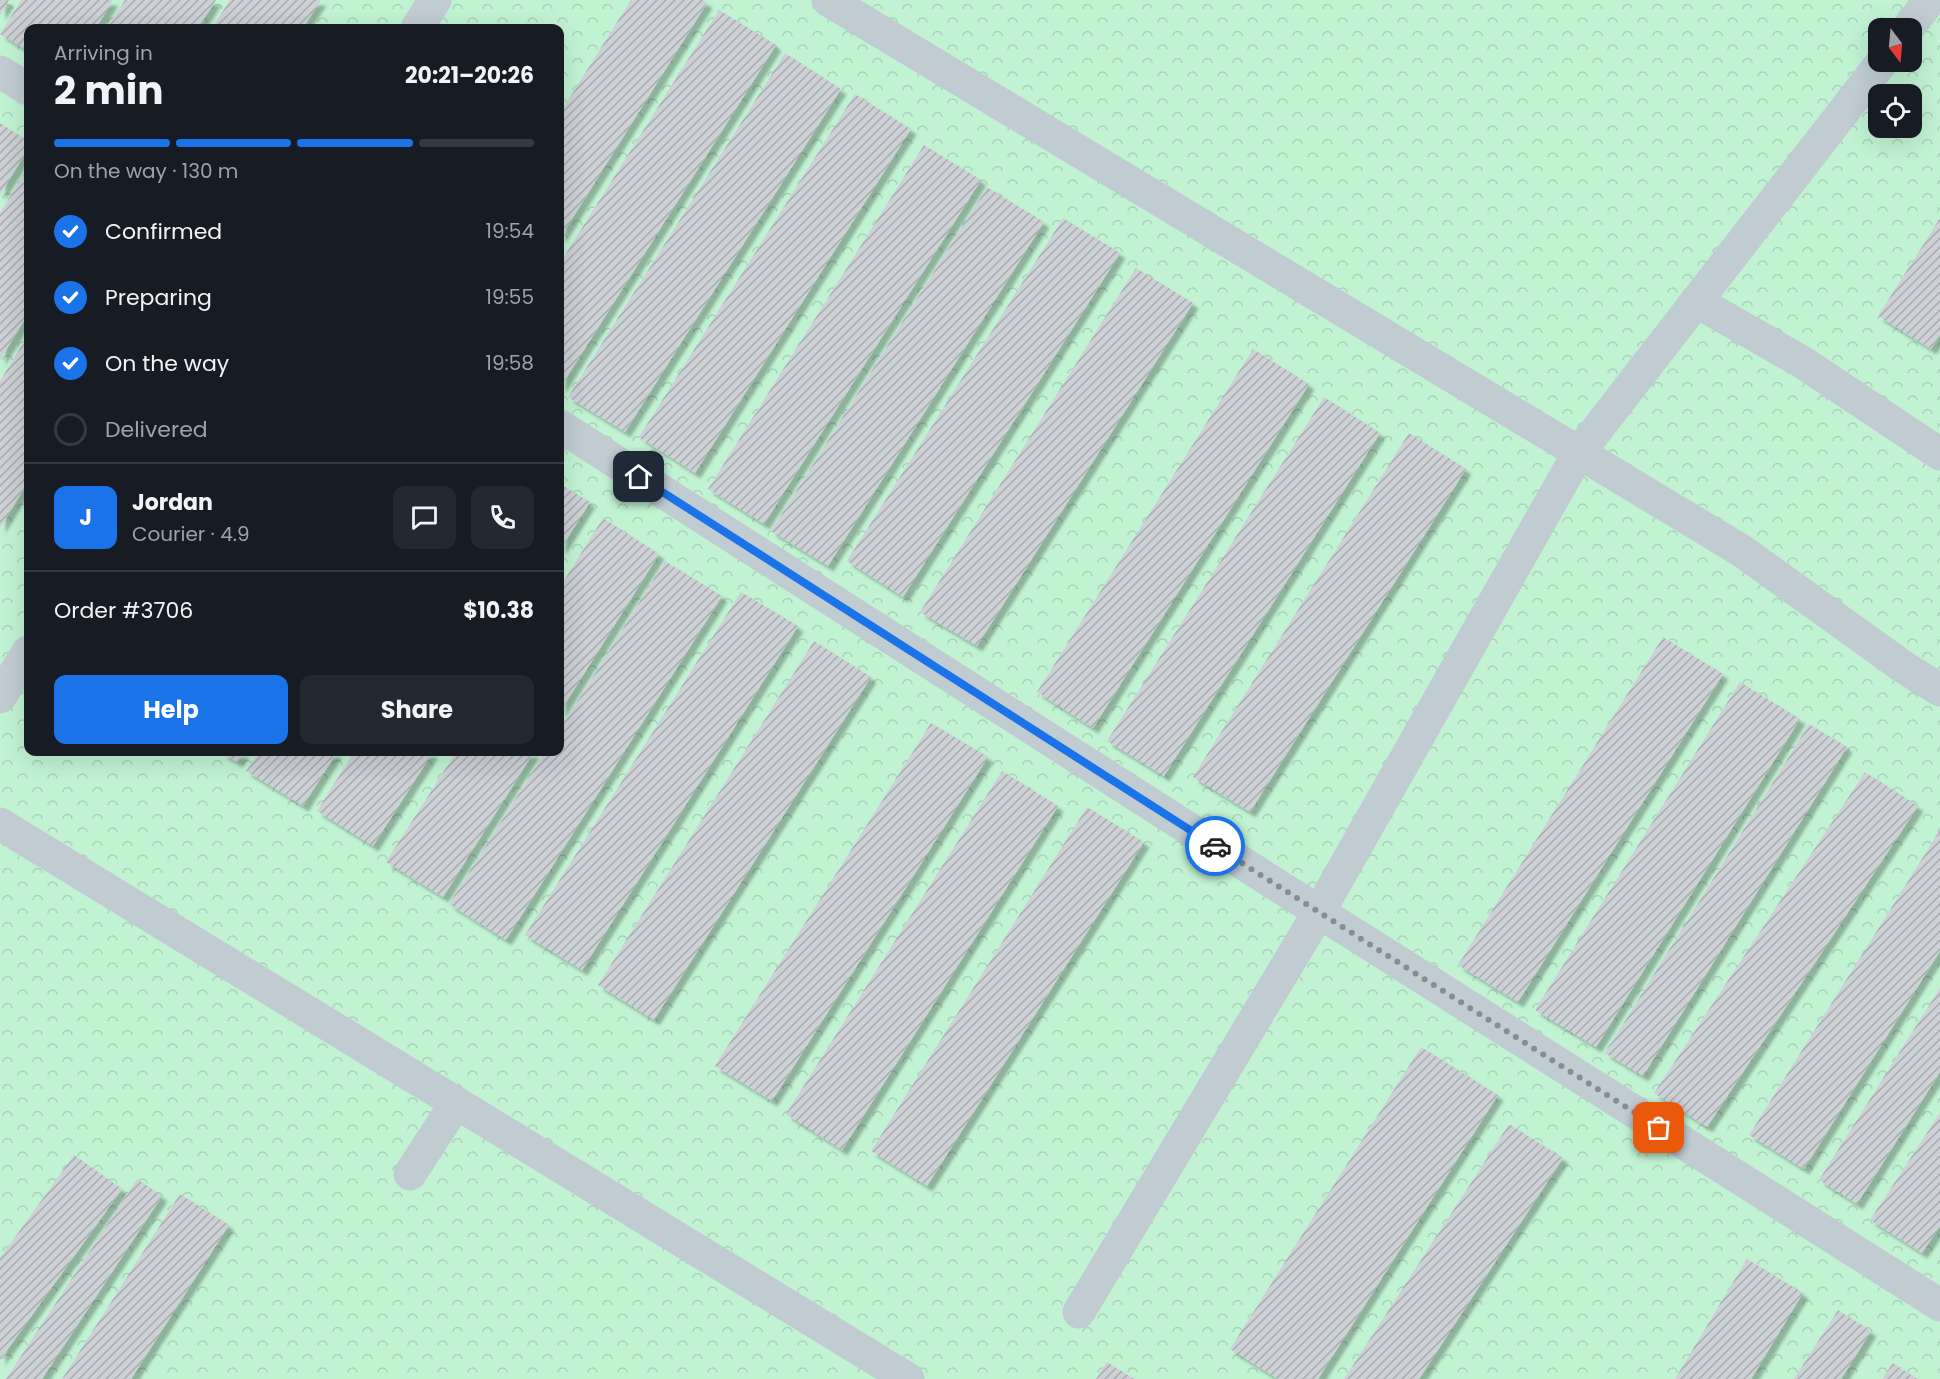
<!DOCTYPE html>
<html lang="en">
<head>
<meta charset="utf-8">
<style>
  body { margin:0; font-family:Poppins,sans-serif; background:#242831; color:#f1f3f6; height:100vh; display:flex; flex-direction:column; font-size:22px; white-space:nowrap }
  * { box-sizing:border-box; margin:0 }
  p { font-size:20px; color:#9ea1a6 }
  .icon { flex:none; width:33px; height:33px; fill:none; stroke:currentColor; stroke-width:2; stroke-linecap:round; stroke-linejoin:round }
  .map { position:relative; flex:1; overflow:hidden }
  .details { position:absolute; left:24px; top:24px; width:540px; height:732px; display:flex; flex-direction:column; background:#171b24; border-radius:12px; box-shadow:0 6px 24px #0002 }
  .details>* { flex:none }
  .needle { width:39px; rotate:164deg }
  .buttons { position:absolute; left:1868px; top:18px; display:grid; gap:12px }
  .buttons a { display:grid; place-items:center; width:54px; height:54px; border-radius:12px; background:#171b24; box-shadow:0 6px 24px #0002; font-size:30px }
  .pin { position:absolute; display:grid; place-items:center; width:51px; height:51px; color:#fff; margin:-26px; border-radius:12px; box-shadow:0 3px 9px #0006 }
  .courier { position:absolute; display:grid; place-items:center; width:60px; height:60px; margin:-30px; border:4px solid #1a73e8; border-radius:50%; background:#fff; color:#222; box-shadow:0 2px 8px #0007 }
  .headline em { font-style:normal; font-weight:700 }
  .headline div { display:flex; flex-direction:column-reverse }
  .headline { display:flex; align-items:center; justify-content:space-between; height:102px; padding:0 30px }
  h1 { font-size:39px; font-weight:700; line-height:45px }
  .bar { display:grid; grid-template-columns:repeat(4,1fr); gap:9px 6px; align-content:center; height:72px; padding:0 30px }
  .bar i { height:8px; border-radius:4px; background:#363941 }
  .bar .active { background:#1a73e8 }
  .bar p { grid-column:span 4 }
  .line { display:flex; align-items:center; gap:15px; padding:0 30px; border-top:2px solid #363941 }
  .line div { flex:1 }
  .round { display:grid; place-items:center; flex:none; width:63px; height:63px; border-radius:12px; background:#242831 }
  ol { padding:0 30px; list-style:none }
  li { display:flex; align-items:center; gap:18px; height:66px }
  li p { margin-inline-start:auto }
  li .icon { padding:6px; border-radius:50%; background:#1a73e8; color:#fff; stroke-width:4 }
  li:last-child { color:#9ea1a6 }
  li i { width:33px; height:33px; border:3px solid #363941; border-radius:50% }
  .cta { display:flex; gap:12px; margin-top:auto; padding:12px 30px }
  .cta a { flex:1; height:69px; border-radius:12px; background:#1a73e8; color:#fff; font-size:24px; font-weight:700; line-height:69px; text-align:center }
  .cta a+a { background:#242831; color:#f1f3f6 }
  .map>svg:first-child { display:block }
</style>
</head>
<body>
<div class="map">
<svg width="1940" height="1379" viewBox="0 0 1940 1379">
  <defs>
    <pattern id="park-crowns" width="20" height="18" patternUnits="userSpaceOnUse" patternTransform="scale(1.5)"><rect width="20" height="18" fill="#c1f3d3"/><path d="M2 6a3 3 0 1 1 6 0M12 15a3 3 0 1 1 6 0" fill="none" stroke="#a7d2b8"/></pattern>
    <pattern id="building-hatch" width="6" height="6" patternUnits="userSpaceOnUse" patternTransform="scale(1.5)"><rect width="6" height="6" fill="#cdd0d5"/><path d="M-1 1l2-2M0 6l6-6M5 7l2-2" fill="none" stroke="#a8acb0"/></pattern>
    <filter id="shadow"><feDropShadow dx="5.5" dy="5.5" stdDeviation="1.5" flood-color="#0004"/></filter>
  </defs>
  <rect width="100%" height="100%" fill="#f5f3f3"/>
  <path fill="url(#park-crowns)" fill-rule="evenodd" d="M0,0H1940V1379H0ZM28,28H560V752H28ZM1878,28H1911V62H1878ZM1878,94H1911V128H1878Z"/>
  <path fill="url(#building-hatch)" filter="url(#shadow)" d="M0,0H9L0,15Z
    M21,0H113L96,28H28V51L0,34Z
    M125,0H216L198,28H107Z
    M230,0H321L303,28H212Z
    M631,0H703L707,3L560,238V113Z
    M719,10L776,45L560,388V263Z
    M785,53L841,89L625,432L568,397Z
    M855,94L911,129L695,473L639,437Z
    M0,123L28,141V149L0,195Z
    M924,145L981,180L764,524L708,489Z
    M28,167V314L0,360V213Z
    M987,187L1044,222L828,566L771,531Z
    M1063,218L1120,253L903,597L847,561Z
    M1940,218V335L1931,349L1878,316Z
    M1136,268L1193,303L977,646L920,612Z
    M28,335V482L0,528V381Z
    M1253,349L1309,384L1093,728L1037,692Z
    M1324,397L1380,433L1164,776L1107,741Z
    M1409,433L1466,469L1250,812L1193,777Z
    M560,484L590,502L560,550Z
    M603,518L659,554L560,712V587Z
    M665,561L722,596L506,940L449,904L545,752H560V729Z
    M741,592L798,626L582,970L525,935Z
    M1663,637L1723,674L1518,1002L1458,965Z
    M814,641L871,677L654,1020L598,985Z
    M1740,682L1800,719L1596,1047L1535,1010Z
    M931,723L988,757L772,1101L715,1066Z
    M1809,724L1847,747L1643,1076L1605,1053Z
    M220,752H244L237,762Z
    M259,752H337L303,806L246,771Z
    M354,752H433L373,846L317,811Z
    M456,752H534L443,897L386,862Z
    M1002,771L1058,806L842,1150L786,1114Z
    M1865,772L1918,806L1707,1127L1654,1093Z
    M1087,807L1144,842L927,1186L871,1151Z
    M1940,830V951L1804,1169L1749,1135Z
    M1940,988V1072L1857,1204L1819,1180Z
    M1421,1047L1498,1095L1318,1379H1278L1230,1349Z
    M1940,1113V1226L1922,1253L1870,1220Z
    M1509,1124L1563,1158L1419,1379H1344Z
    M74,1155L122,1189L0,1360V1258Z
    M137,1179L162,1196L42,1379H6Z
    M180,1194L229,1225L131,1379H62Z
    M1747,1259L1803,1293L1751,1379H1675Z
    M1838,1310L1871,1331L1841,1379H1794Z
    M1107,1362L1134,1379H1096Z
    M1893,1363L1917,1379H1882Z"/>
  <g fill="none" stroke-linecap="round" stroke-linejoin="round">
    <path stroke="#c0cbd2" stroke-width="33" d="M828,0L1742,551L1902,666L1940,690
      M417,28L435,0
      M1908,28L1930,0
      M0,72L28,89
      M1696,301L1802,362L1940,454
      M560,426L1319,912L1940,1305
      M0,697L28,652
      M0,824L908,1379
      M410,1174L456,1103
      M1079,1312L1319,912L1578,454L1882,62"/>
  </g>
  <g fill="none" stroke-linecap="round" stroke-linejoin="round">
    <path stroke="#858e95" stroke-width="6" stroke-dasharray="0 10.8" d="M1215,846L1659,1128"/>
    <path stroke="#1a73e8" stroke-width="8" d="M639,477L1215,846"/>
  </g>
</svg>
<div class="buttons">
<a><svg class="needle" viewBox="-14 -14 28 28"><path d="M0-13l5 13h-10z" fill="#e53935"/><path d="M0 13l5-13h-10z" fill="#9ea1a6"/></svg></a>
<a><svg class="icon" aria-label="locate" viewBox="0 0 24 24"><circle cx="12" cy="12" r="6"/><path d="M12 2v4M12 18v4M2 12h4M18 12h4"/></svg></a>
</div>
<div class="pin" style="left:1659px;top:1128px;background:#ea580c"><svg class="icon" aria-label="bag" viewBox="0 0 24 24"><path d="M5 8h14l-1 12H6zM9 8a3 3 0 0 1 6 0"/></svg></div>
<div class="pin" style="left:639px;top:477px;background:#1f2937"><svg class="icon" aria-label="home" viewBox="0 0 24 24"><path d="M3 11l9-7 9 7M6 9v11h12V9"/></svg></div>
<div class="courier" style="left:1215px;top:846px"><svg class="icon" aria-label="car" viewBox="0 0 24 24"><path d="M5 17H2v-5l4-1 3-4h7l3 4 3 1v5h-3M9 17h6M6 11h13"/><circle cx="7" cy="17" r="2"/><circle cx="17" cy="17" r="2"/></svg></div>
<section class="details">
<div class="headline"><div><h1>2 min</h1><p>Arriving in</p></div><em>20:21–20:26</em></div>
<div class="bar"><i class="active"></i><i class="active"></i><i class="active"></i><i></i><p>On the way · 130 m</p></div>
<ol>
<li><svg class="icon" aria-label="check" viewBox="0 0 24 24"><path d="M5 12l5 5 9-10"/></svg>Confirmed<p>19:54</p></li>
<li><svg class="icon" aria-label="check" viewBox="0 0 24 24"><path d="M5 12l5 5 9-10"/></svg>Preparing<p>19:55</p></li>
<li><svg class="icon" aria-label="check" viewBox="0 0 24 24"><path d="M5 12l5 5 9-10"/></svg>On the way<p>19:58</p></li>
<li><i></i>Delivered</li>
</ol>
<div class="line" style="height:108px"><b class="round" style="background:#1a73e8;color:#fff">J</b><div><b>Jordan</b><p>Courier · 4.9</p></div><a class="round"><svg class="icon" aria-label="chat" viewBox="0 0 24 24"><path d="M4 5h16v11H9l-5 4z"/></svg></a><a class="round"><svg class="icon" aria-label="phone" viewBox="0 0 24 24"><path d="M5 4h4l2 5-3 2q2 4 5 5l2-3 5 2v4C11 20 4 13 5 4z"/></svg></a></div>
<div class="line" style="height:78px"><div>Order #3706</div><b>$10.38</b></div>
<div class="cta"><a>Help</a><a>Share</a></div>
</section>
</div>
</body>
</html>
